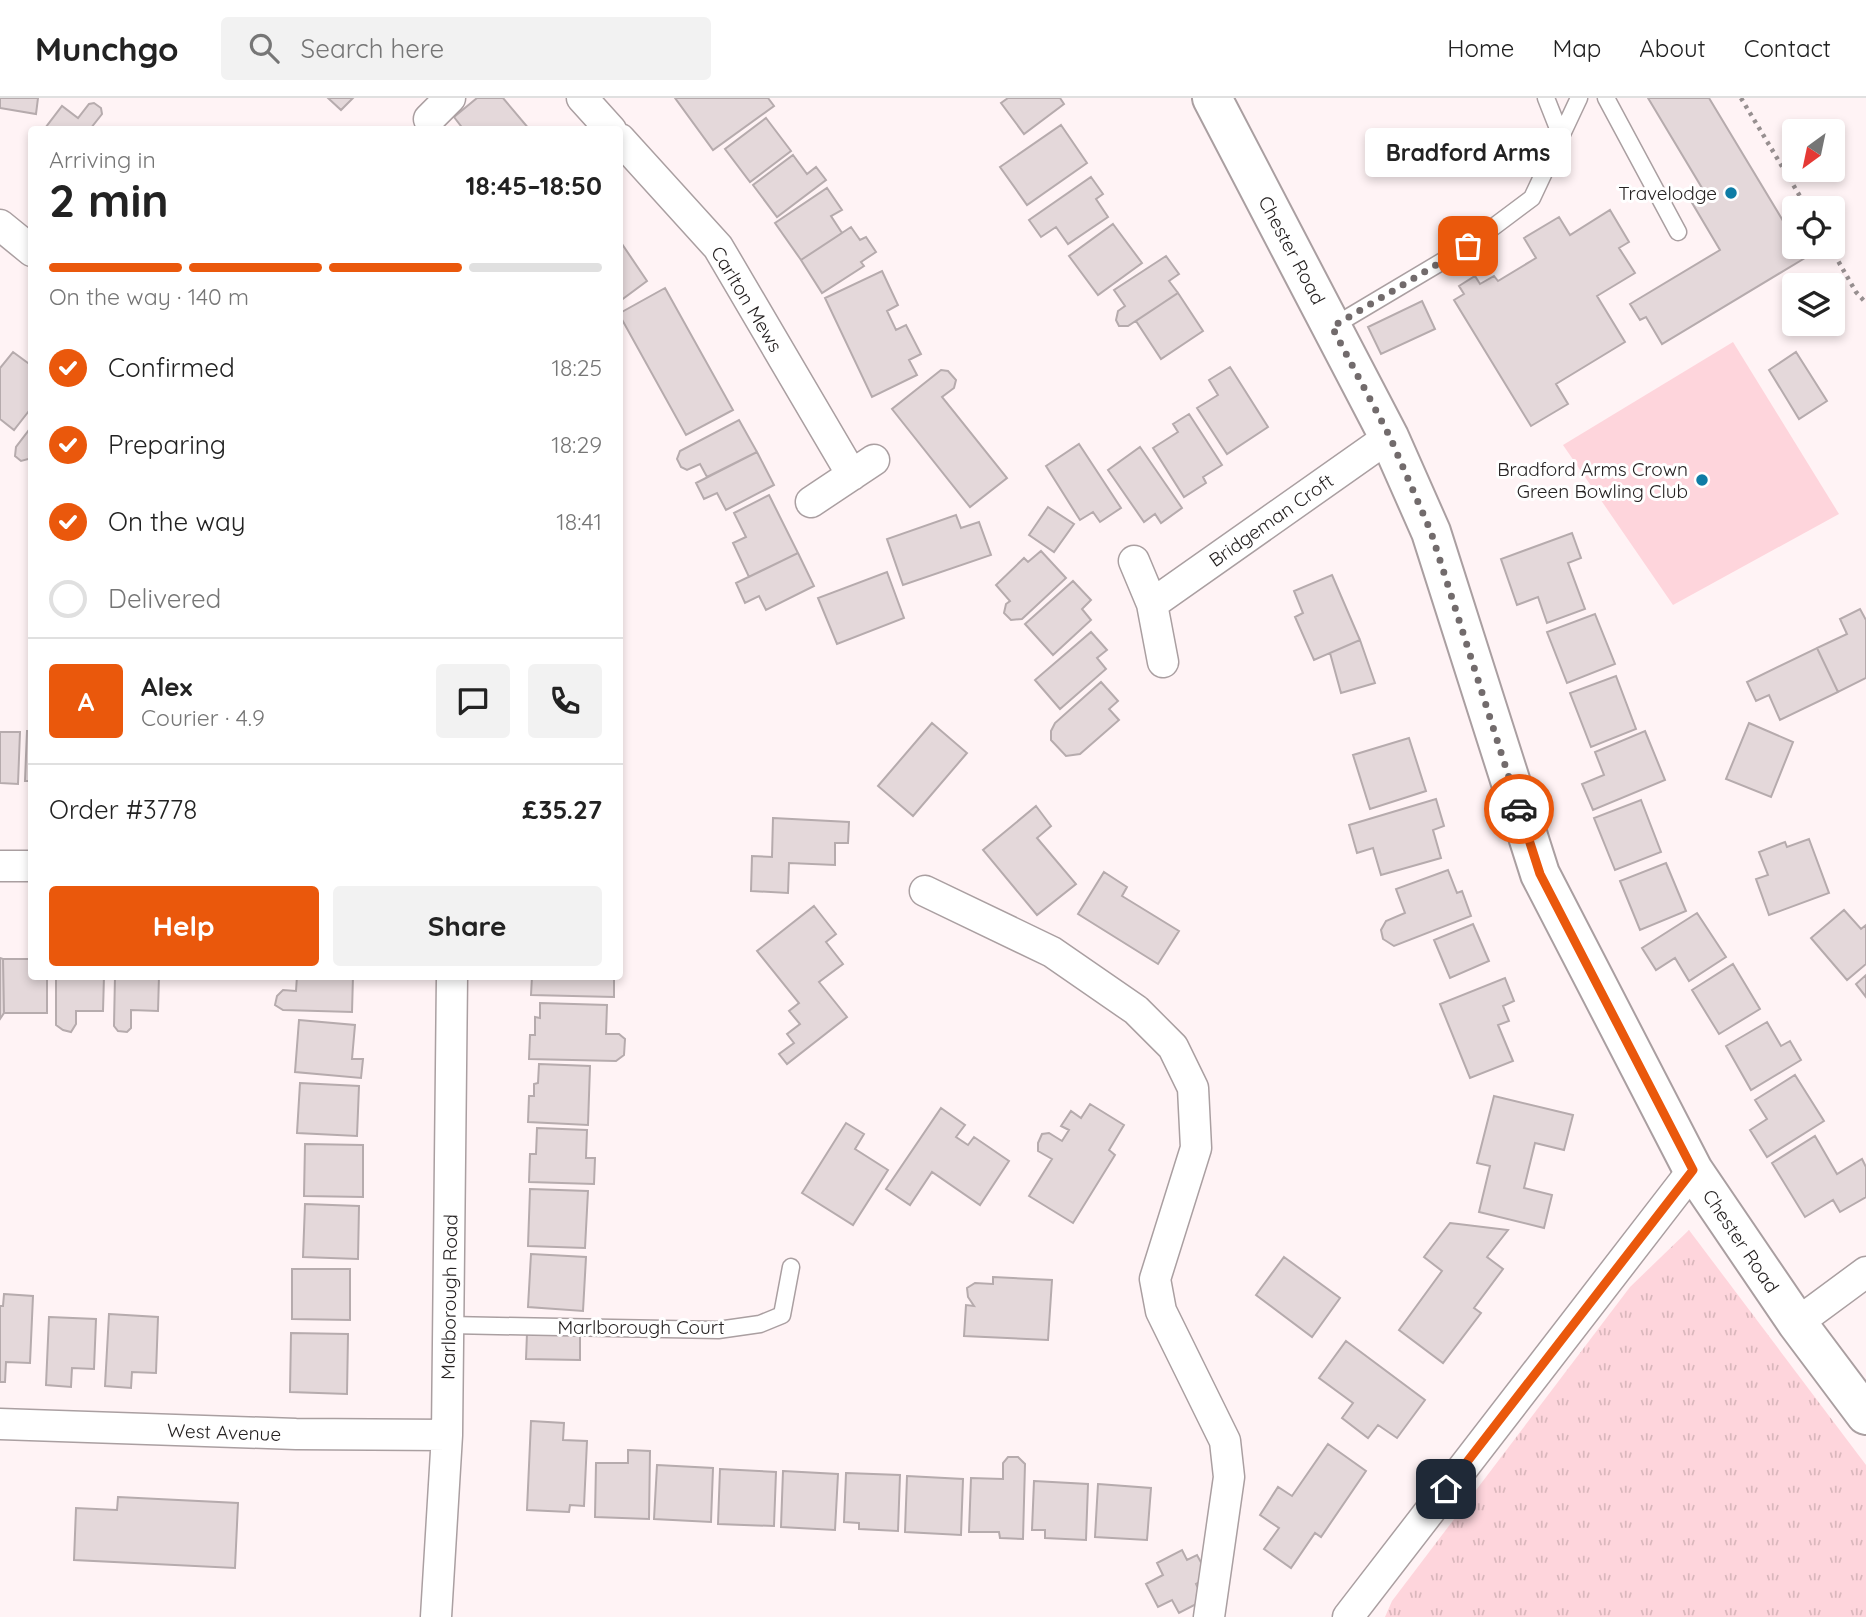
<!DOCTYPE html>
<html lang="en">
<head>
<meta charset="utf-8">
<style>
  body { margin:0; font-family:Quicksand,sans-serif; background:#f2f2f2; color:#222; height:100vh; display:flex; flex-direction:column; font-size:26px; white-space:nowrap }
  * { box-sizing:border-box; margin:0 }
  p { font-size:23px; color:#767676 }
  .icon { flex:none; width:38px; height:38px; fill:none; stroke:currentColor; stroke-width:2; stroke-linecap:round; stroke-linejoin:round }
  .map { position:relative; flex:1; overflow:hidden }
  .side { position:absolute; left:28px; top:28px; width:595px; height:854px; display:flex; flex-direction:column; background:#fff; border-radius:7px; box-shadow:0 4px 10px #0003 }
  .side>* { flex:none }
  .needle { width:46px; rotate:213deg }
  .controls { position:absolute; left:1782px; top:21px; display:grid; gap:14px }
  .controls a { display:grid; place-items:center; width:63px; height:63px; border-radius:7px; background:#fff; box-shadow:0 4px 10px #0003; font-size:35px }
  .pin { position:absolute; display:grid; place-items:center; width:60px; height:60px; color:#fff; margin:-30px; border-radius:14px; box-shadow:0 4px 10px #0006 }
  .courier { position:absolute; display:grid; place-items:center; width:70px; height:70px; margin:-35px; border:5px solid #ea580c; border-radius:50%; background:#fff; color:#222; box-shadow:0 2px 9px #0007 }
  .bubble { position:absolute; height:49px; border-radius:7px; background:#fff; box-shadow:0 4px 10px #0003; font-size:23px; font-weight:700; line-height:49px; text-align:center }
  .headline em { font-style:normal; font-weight:700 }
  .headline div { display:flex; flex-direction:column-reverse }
  .headline { display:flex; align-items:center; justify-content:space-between; height:119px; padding:0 21px }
  h1 { font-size:46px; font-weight:700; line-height:52px }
  .bar { display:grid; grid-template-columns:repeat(4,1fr); gap:10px 7px; align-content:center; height:84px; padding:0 21px }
  .bar i { height:9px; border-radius:5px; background:#e0e0e0 }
  .bar .current { background:#ea580c }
  .bar p { grid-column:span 4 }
  .line { display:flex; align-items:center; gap:18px; padding:0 21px; border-top:2px solid #e0e0e0 }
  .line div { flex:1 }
  .round { display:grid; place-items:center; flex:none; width:74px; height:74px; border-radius:7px; background:#f2f2f2 }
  ol { padding:0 21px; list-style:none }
  li { display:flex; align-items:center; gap:21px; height:77px }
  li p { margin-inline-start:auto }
  li .icon { padding:7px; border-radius:50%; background:#ea580c; color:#fff; stroke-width:4 }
  li:last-child { color:#767676 }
  li i { width:38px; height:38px; border:4px solid #e0e0e0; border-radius:50% }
  .cta { display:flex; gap:14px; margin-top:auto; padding:14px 21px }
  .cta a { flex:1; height:80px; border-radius:7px; background:#ea580c; color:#fff; font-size:28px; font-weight:700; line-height:80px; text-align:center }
  .cta a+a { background:#f2f2f2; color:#222 }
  header { display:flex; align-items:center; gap:42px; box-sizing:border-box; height:98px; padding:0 35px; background:#fff; border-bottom:2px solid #e0e0e0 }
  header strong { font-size:33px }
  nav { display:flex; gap:38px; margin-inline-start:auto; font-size:24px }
  .search { width:490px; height:63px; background:#f2f2f2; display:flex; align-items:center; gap:18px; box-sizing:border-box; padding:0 24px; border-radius:7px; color:#767676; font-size:26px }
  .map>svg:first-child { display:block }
</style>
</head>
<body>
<header>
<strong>Munchgo</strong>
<div class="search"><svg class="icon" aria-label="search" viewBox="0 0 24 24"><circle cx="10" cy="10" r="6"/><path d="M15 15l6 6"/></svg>Search here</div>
<nav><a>Home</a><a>Map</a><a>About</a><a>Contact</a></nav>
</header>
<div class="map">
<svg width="1866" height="1519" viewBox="0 0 1866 1519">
  <defs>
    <pattern id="grass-tufts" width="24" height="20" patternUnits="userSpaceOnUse" patternTransform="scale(1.75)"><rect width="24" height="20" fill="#fed5dc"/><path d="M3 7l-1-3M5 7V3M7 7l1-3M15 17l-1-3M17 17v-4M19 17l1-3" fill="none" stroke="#dab7bc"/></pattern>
  </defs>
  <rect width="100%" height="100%" fill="#fff3f5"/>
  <path fill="url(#grass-tufts)" d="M1689,1132L1866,1367V1519H1385L1392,1503L1630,1189Z"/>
  <path fill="#fed5dc" d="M1733,244L1839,416L1673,507L1563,347Z"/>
  <path fill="#e4d8da" stroke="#b6abad" stroke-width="2" d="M0,0H38L36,16L0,10Z
    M328,0H353L341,12Z
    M477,0H503L530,32H464L454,19Z
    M675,0H768L774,8L713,52Z
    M1008,0H1060L1064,6L1024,36L1001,5Z
    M1648,0H1709L1794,141V149H1799L1805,160L1662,246L1646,219L1640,222L1630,206L1720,152L1688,98L1702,90Z
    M94,5L101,10L102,16L91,30L94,32H49L46,29L62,8L78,20L89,6Z
    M766,20L791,53L750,84L725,51Z
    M1061,27L1087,65L1027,107L1000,69Z
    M793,57L807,76L816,69L826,82L777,119L753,87Z
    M1091,79L1103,96L1096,101L1108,119L1068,146L1056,129L1041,139L1029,122Z
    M827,90L842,112L831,118L842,135L801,162L775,125Z
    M1610,112L1629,144L1619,150L1635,175L1597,198L1625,244L1556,286L1568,306L1531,328L1454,202L1464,196L1459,188L1475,178L1480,186L1494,178L1498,183L1536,160L1524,140L1559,119L1570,137Z
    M1113,126L1142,165L1098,197L1069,158Z
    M851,129L860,142L866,139L876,154L861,164L864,168L822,195L801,162Z
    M620,143L647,183L620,203Z
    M1166,158L1179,176L1169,183L1178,195L1128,228H1119L1116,222L1118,213L1125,208L1114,192Z
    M882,173L898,207L887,213L896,232L906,227L921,256L909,262L917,277L872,299L825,200Z
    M665,190L733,312L686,337L620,218V215Z
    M1178,195L1203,233L1161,261L1136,223Z
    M1422,203L1435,231L1381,256L1368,229Z
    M13,254L32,268V309L14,332L0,321V270Z
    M1796,254L1827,303L1799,321L1769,272Z
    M1230,269L1268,329L1227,356L1197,310L1218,297L1209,282Z
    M941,272L948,273L956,282L954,290L942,299L1007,380L970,409L892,311Z
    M1189,316L1222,367L1203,379L1206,385L1184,399L1153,350L1178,334L1173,326Z
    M739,322L757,354L707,379L700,366L687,372L681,369L677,361L680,353Z
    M32,328V360L21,363L15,358L16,349Z
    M1079,346L1121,410L1100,424L1093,414L1080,422L1046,368Z
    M1140,349L1182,410L1161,425L1155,416L1144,424L1108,372Z
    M757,354L774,387L726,412L717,395L704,401L696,385Z
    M769,397L798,455L749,479L733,445L746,439L734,415Z
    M1048,409L1074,426L1054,454L1029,437Z
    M956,417L961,430L979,424L991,457L903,487L887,441Z
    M1572,435L1581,460L1568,465L1585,511L1547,525L1538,499L1517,507L1501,461Z
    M1041,453L1066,480L1022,521L1011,522L1004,515L1006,506L1010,503L996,487L1024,460L1028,464Z
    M798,455L814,488L766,512L759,498L745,505L736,485Z
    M887,474L904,520L837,546L818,500Z
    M1332,477L1360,542L1314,562L1295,519L1303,515L1294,493Z
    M1073,483L1091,502L1082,511L1091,522L1053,557L1025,526Z
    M1860,511L1866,522V580L1838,594L1817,550L1847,536L1840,521Z
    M1595,516L1615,566L1567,585L1547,534Z
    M1091,534L1107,552L1097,560L1106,571L1060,611L1035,582Z
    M1360,542L1375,585L1341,595L1330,555Z
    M1817,550L1838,594L1780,622L1769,597L1756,603L1747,584Z
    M1616,578L1636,631L1591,649L1570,595Z
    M1101,584L1118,603L1109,611L1119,622L1080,656L1066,658L1051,642V633L1055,625Z
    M932,625L967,655L913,718L878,688Z
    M1749,625L1793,644L1771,699L1726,681Z
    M27,633H32V683H25Z
    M1645,633L1665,682L1593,712L1582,686L1604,677L1595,654Z
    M0,634H20L18,686L0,685Z
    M1409,640L1426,693L1370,711L1353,657Z
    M1436,701L1444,728L1433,732L1441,760L1381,777L1373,750L1357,755L1349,727Z
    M1641,702L1661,754L1615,772L1594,720Z
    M1036,708L1051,728L1037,740L1076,786L1037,817L983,752Z
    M773,720L849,724L848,745H835V767L789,765L788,795L751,793L752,758L772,759Z
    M1809,741L1829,795L1769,817L1756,781L1768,777L1759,754L1785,744L1787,749Z
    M1666,765L1686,813L1640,832L1620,783Z
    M1448,772L1457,795L1462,793L1471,818L1394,848L1383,841L1381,832L1386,823L1405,815L1396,791Z
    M1104,774L1127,789L1122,798L1179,833L1158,866L1078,816Z
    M814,808L836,836L826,844L843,866L819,884L847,919L787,966L779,956L794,945L787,936L800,926L789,913L799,905L757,853Z
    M1844,812L1861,831L1866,827V866L1847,882L1811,840Z
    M1697,815L1726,859L1689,883L1675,860L1656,872L1642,850Z
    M1473,826L1489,863L1450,880L1434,842Z
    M0,860L3,861L4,915L0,921Z
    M3,861H32V878H47V915H4Z
    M1733,866L1760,911L1719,936L1692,892Z
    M1866,877V899L1856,886Z
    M56,878H104L103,913H76V926L71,934L63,932L56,927Z
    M115,878H159L158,913L131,912V930L127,934L118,933L114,928Z
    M297,878H353L352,914L283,912L275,907L277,898L283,892L296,893Z
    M532,878H614V899L531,897Z
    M1505,880L1514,903L1503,908L1509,923L1498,927L1513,963L1470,980L1440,906Z
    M540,905L607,907L606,936H619L625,941L624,957L616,963L529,961L530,937H535V919L540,920Z
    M299,922L355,927L352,961H363L361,980L295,974Z
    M1767,924L1781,948L1790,943L1801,962L1751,992L1726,948Z
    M539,966L590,968L588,1027L528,1024L529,998H534V986L538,985Z
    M1795,977L1824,1023L1767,1059L1750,1032L1767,1021L1755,1002Z
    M300,985L359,988L357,1038L297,1035Z
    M1494,998L1573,1017L1564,1052L1535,1045L1524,1090L1552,1097L1544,1130L1479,1114L1490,1068L1477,1065Z
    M1090,1006L1124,1027L1109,1052L1115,1057L1073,1125L1029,1098L1052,1061L1038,1053V1045L1042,1036L1049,1035L1062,1043L1069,1032L1061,1028L1071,1013L1081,1020Z
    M941,1010L965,1027L956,1039L968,1047L974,1039L1009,1063L980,1107L932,1074L910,1107L886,1091Z
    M846,1025L864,1036L855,1051L888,1072L853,1127L802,1095Z
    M537,1030L587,1032L586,1060H595L594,1086L529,1084L530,1056H536Z
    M1815,1038L1837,1076L1862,1061L1866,1069V1099L1840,1114L1833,1102L1805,1119L1772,1065Z
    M305,1046L363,1047V1099L304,1098Z
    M530,1091L588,1093L585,1150L528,1148Z
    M305,1106L359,1108L358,1161L303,1159Z
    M1450,1125L1508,1132L1487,1159L1503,1171L1474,1210L1481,1215L1443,1265L1399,1232L1442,1173L1424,1159Z
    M531,1156L586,1159L583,1213L528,1209Z
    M1284,1159L1340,1200L1312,1239L1256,1197Z
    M292,1171H350V1222L292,1221Z
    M993,1179L1052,1182L1048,1242L964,1238L966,1207L974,1208L968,1199L967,1190L975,1185L993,1186Z
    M4,1196L33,1198L30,1265L6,1264L5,1284H0V1208H3Z
    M109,1216L158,1219L156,1275L132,1274L131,1290L105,1288Z
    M49,1219L96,1221L94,1271L72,1270L71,1289L46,1287Z
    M291,1235L348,1236L347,1296L290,1294Z
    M527,1235L580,1237V1262L526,1261Z
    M1346,1243L1425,1302L1397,1340L1378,1327L1368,1340L1342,1320L1353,1305L1319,1280Z
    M531,1323L564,1325L563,1342L587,1343L584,1408L570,1407L569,1414L527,1412Z
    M1328,1346L1366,1373L1321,1439L1315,1435L1291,1470L1264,1451L1279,1430L1260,1417L1278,1389L1292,1398Z
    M628,1352L650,1353L649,1421L595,1419L596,1365H628Z
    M1008,1359H1018L1025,1366L1023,1441L1000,1440L999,1434H969L971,1380L1003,1381V1365Z
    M657,1367L713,1370L711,1424L654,1421Z
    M720,1371L776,1374L774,1428L718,1426Z
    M783,1373L838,1376L835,1432L781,1429Z
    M846,1375L900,1377L898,1433L859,1431V1425L844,1424Z
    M907,1378L963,1381L961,1437L905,1434Z
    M1034,1383L1088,1386L1086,1442L1045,1440V1432H1032Z
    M1098,1386L1151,1390L1147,1442L1095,1439Z
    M118,1399L238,1405L235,1470L74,1462L76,1410L117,1412Z
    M1182,1452L1187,1462L1197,1457L1209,1479L1196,1486L1204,1502L1179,1515L1172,1502L1158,1509L1146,1486L1163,1477L1157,1465Z"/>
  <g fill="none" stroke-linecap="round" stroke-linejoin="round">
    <defs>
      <path id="lane" d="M1546,0L1561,38
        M1606,0L1678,134
        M1332,229L1468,148L1532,100L1579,0
        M449,1227L718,1232L760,1226L782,1217L791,1169"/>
      <path id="street" d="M582,0L611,32
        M429,21L450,0
        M620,41L718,149L852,377
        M0,127L32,153
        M811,404L874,362
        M1134,463L1152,506L1163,564
        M1152,506L1389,339
        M0,768H32
        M925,793L1052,854L1136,912L1173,949L1193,990L1196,1050L1155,1181L1161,1213L1225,1343L1229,1379L1209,1519
        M1797,1225L1866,1174
        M0,1326L296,1336L447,1337
        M436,1519L447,1337L452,878
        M1348,1519L1693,1072"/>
      <path id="secondary" d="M1212,0L1389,339L1431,434L1540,776L1693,1072L1797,1225L1866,1317"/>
    </defs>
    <use href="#lane" stroke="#aa9fa1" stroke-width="19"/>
    <use href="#street" stroke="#aa9fa1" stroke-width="33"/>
    <use href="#secondary" stroke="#aa9fa1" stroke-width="42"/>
    <path stroke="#978f90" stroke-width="4.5" stroke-dasharray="3.5 5" stroke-linecap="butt" d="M1741,0L1807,110
      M1830,149L1856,194L1866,205"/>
    <use href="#lane" stroke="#fff" stroke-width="16"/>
    <use href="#street" stroke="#fff" stroke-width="30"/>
    <use href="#secondary" stroke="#fff" stroke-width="38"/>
  </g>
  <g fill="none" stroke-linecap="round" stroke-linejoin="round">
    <path stroke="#726b6c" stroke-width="7" stroke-dasharray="0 12.6" d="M1468,148L1332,229L1390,339L1431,434L1519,711"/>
    <path stroke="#ea580c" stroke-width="9" d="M1446,1391L1693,1072L1540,776L1519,711"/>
  </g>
  <g fill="#0e7ca5" stroke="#fff" stroke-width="2.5">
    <circle cx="1731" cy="95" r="7"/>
    <circle cx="1702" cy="382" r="7"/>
  </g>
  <g text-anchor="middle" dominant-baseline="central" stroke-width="6" stroke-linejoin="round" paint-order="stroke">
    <g font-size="19" fill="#262222" stroke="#fff" text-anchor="end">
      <text x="1717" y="95">Travelodge</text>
      <text x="1688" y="371">Bradford Arms Crown<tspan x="1688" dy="22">Green Bowling Club</tspan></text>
    </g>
    <g font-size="19" fill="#262222" stroke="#fff">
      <text transform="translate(1292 152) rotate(62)">Chester Road</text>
      <text transform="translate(747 201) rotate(59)">Carlton Mews</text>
      <text transform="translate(1271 422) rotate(-35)">Bridgeman Croft</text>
      <text transform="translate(1741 1143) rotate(56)">Chester Road</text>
      <text transform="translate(449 1199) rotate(-89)">Marlborough Road</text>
      <text x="641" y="1229">Marlborough Court</text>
      <text transform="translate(224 1334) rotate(2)">West Avenue</text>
    </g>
  </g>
</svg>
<div class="controls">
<a><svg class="needle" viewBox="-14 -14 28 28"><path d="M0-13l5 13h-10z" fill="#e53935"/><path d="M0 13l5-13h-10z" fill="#767676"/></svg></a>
<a><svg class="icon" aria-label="locate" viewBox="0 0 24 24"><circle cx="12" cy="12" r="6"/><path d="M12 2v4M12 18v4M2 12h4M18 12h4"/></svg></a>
<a><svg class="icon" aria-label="layers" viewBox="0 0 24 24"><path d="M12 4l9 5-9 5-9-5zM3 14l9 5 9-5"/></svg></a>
</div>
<div class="pin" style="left:1468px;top:148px;background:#ea580c"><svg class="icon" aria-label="bag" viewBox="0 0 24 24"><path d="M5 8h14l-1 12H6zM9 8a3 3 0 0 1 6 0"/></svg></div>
<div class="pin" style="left:1446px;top:1391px;background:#1f2937"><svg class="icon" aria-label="home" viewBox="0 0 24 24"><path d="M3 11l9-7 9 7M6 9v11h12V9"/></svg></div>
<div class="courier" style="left:1519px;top:711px"><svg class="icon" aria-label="car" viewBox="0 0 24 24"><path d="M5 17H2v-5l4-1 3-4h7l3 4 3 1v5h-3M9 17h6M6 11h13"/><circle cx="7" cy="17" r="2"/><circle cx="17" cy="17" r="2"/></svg></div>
<div class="bubble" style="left:1365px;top:30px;width:206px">Bradford Arms</div>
<section class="side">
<div class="headline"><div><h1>2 min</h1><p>Arriving in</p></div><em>18:45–18:50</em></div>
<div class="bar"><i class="current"></i><i class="current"></i><i class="current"></i><i></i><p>On the way · 140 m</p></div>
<ol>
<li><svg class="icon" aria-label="check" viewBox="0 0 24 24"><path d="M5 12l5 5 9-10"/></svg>Confirmed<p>18:25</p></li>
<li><svg class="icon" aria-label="check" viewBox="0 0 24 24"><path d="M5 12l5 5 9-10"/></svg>Preparing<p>18:29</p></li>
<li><svg class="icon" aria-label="check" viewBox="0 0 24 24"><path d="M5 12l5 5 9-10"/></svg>On the way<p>18:41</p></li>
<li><i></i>Delivered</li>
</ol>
<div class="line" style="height:126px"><b class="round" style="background:#ea580c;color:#fff">A</b><div><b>Alex</b><p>Courier · 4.9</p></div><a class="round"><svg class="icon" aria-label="chat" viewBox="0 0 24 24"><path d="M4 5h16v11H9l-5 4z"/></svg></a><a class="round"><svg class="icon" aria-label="phone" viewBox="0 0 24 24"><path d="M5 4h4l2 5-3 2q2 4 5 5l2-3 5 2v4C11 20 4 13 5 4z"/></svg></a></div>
<div class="line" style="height:91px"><div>Order #3778</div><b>£35.27</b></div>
<div class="cta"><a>Help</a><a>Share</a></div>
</section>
</div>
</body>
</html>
